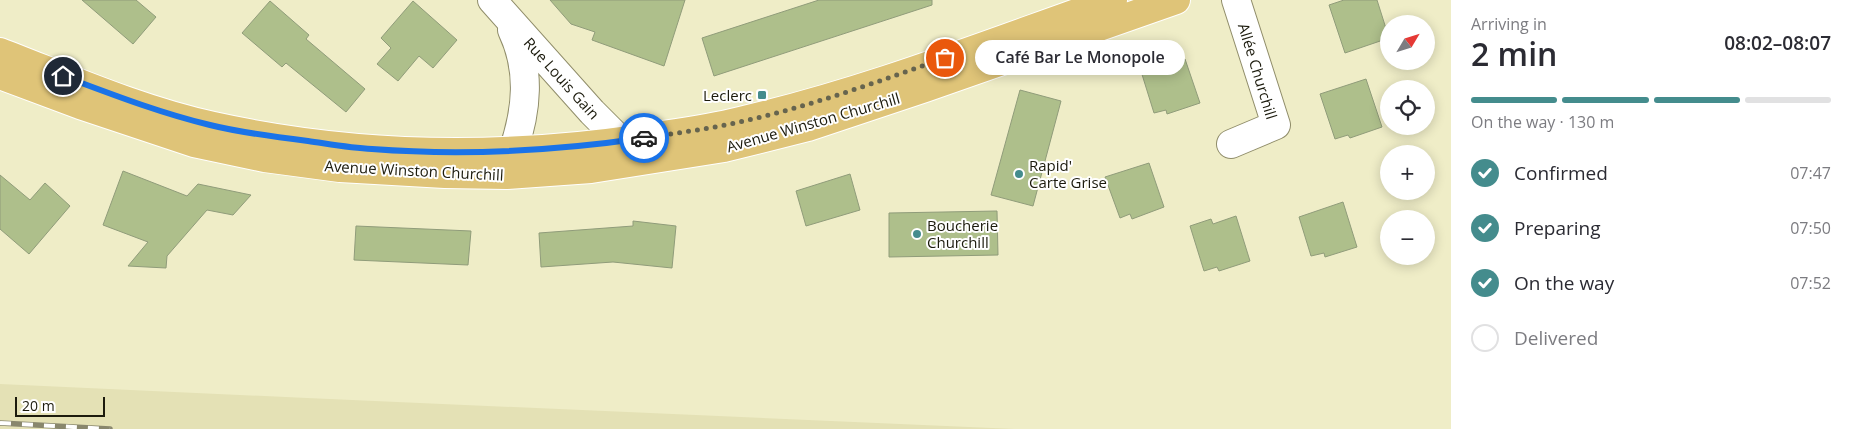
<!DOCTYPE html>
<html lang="en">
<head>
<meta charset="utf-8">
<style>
  body { margin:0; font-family:"Open Sans",sans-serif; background:#f2f2f3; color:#2b2b33; height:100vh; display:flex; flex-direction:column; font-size:19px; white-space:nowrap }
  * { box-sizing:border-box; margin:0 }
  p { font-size:16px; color:#7c7c81 }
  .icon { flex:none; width:28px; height:28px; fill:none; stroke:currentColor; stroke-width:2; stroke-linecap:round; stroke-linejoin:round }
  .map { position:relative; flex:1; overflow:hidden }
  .details { display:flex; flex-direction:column; background:#fff; width:400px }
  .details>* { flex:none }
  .needle { width:32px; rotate:52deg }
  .fabs { position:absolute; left:1380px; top:15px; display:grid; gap:10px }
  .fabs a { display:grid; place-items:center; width:55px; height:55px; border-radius:50%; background:#fff; box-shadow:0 2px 12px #0003; font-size:25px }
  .scale { position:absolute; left:15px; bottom:12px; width:90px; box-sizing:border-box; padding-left:5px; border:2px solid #1c1b0d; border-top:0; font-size:14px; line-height:18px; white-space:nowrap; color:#1c1b0d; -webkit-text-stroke:4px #fff; paint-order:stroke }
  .pin { position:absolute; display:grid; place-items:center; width:42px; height:42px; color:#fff; margin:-21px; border:2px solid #fff; border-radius:50%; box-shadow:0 1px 5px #0007 }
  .courier { position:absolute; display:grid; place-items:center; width:50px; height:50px; margin:-25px; border:4px solid #1a73e8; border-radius:50%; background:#fff; color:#222; box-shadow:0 1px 6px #0007 }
  .bubble { position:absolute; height:35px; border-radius:18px; background:#fff; box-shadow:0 2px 12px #0003; font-size:16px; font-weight:600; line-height:35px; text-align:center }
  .head em { font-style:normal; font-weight:600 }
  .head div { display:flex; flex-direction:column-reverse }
  .head { display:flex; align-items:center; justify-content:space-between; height:85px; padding:0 20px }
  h1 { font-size:32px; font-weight:600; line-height:38px }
  .bar { display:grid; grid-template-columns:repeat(4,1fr); gap:8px 5px; align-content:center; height:60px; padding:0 20px }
  .bar i { height:6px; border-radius:4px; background:#e1e1e2 }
  .bar .active { background:#448c8d }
  .bar p { grid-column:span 4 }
  ol { padding:0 20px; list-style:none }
  li { display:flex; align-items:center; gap:15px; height:55px }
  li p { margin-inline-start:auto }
  li .icon { padding:5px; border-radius:50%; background:#448c8d; color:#fff; stroke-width:4 }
  li:last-child { color:#7c7c81 }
  li i { width:28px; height:28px; border:2px solid #e1e1e2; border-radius:50% }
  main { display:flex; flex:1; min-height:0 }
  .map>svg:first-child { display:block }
</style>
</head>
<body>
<main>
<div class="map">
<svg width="1451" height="429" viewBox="0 0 1451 429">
  <rect width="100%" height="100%" fill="#efedc7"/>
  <path fill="#e4e1b5" d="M0,384L307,398L1015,429H0Z"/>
  <path fill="#aebf8b" stroke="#909c7a" d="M82,0H136L156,17L133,44Z
    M550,0H685L664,66L592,40L595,32L571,24Z
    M819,0H932V5L714,76L702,38Z
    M1344,0H1377L1389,38L1345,53L1329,5Z
    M270,1L309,35L306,39L365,89L346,112L286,63L282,67L242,33Z
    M413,1L457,40L433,68L419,56L398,81L377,64L391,48L381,38Z
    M1185,59L1200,103L1167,114L1166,110L1154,113L1140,68L1162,62L1164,66Z
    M1366,79L1382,127L1350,138L1348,135L1335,139L1320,94Z
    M1020,90L1061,101L1033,206L991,195Z
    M1149,163L1164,207L1132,219L1130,214L1120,218L1105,177Z
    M123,171L187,196L198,184L251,195L233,215L207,210L167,256L166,268L128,266L148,242L103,225Z
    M850,174L860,210L806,226L796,191Z
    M0,175L30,200L45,183L70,206L29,254L0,229Z
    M1343,202L1357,247L1325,257L1324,253L1311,256L1299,217Z
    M997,211L998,255L889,257V213Z
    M1236,216L1250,261L1219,271L1217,267L1204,271L1190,226L1211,219L1213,224Z
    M633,221L676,226L672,268L613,262L541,267L539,233L633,226Z
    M356,226L471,231L468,265L354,260Z"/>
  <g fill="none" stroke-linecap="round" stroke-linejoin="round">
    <defs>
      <path id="minor" d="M492,0L592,112L621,141
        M512,30C531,70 527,110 513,151
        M1231,144L1276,125L1236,0"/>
      <path id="major" d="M0,52C70,79 140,110 213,126C354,157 500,159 643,138C675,133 708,129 740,121C867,92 990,43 1113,0
        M0,75L80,105L194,143L265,158L340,168L445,174L507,175L591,169L724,148L808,127L925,88L1176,0"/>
    </defs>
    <use href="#minor" stroke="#908d6a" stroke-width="30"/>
    <use href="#major" stroke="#fff" stroke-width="30"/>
    <use href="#minor" stroke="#fff" stroke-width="28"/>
    <use href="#major" stroke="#dfc478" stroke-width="28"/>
    <defs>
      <path id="rail" d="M0,423L110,429"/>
    </defs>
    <use href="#rail" stroke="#89876d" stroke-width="5.5"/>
    <use href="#rail" stroke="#fff" stroke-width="4" stroke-dasharray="11" stroke-linecap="butt"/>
  </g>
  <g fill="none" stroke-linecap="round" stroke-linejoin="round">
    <path stroke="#66644e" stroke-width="5" stroke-dasharray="0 9" d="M644,138C664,135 684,132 704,129C786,115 866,86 945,58"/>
    <path stroke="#1a73e8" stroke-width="6" d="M63,76C111,94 160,113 210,125C242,133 275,137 308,141C329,144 350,148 372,149C463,156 554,151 644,138"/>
  </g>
  <g fill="#448c8d" stroke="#fff" stroke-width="2">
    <rect x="757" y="90" width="10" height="10" rx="2.5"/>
    <circle cx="1019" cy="174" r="5"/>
    <circle cx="917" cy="234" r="5"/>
  </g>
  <g text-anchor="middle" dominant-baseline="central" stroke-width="4" stroke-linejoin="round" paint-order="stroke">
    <g font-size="15" fill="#1c1b0d" stroke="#fff">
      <text transform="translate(1258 71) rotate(73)">Allée Churchill</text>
      <text transform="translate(562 78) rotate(48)">Rue Louis Gain</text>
      <text transform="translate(813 122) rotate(-16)">Avenue Winston Churchill</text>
      <text transform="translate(414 170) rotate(3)">Avenue Winston Churchill</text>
    </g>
    <g font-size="15" fill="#1c1b0d" stroke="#fff" text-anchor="start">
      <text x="752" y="95" text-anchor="end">Leclerc</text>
      <text x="1029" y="165">Rapid'<tspan x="1029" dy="17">Carte Grise</tspan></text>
      <text x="927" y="225">Boucherie<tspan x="927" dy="17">Churchill</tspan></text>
    </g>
  </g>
</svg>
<div class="fabs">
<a><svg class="needle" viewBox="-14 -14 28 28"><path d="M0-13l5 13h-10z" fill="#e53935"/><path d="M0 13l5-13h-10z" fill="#7c7c81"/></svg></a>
<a><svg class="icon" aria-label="locate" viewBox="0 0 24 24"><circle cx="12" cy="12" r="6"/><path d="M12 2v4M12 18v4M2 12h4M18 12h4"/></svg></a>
<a>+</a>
<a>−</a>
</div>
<div class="scale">20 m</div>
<div class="pin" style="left:945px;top:58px;background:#ea580c"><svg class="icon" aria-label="bag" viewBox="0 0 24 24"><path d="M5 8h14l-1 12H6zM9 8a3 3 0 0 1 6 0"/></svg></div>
<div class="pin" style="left:63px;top:76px;background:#1f2937"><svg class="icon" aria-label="home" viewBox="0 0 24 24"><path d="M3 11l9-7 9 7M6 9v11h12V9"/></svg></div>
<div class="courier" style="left:644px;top:138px"><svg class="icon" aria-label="car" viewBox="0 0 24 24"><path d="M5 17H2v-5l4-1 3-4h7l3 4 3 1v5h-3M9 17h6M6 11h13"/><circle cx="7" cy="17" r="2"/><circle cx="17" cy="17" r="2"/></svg></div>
<div class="bubble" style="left:975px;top:40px;width:210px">Café Bar Le Monopole</div>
</div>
<section class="details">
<div class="head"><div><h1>2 min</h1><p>Arriving in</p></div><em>08:02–08:07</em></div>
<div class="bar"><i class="active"></i><i class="active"></i><i class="active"></i><i></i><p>On the way · 130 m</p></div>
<ol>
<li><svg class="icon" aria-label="check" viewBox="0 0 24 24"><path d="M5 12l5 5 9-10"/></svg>Confirmed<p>07:47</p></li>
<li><svg class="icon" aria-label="check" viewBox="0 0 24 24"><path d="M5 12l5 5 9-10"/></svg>Preparing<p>07:50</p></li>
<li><svg class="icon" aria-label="check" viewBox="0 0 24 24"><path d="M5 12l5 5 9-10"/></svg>On the way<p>07:52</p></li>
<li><i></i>Delivered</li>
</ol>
</section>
</main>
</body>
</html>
